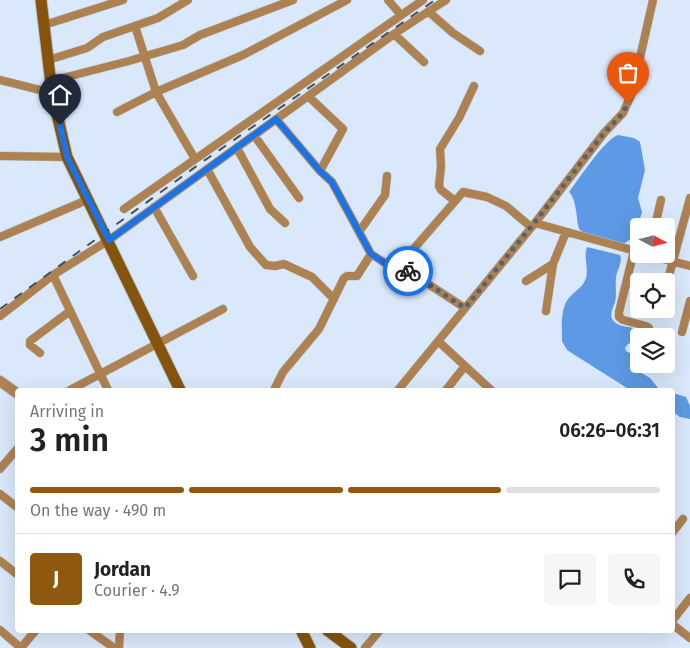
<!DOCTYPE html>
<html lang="en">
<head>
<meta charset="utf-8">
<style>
  body { margin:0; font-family:"Fira Sans",sans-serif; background:#f6f6f6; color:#222; height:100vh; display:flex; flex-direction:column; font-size:19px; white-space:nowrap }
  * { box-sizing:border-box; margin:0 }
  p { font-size:16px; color:#767676 }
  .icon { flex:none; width:28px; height:28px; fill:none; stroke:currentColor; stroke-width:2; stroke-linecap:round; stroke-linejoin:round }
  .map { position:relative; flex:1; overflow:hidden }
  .drawer { position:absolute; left:15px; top:388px; width:660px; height:245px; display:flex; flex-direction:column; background:#fff; border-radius:5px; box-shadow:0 5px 20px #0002 }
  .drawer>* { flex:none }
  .needle { width:32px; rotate:97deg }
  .controls { position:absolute; left:630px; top:218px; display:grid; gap:10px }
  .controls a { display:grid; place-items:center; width:45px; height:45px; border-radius:5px; background:#fff; box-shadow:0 5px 20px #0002; font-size:25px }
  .pin { position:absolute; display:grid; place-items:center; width:42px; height:42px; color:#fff; margin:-51px -21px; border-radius:50% 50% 50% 0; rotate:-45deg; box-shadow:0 0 5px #0007 }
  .pin .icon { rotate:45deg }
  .courier { position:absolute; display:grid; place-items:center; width:50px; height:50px; margin:-25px; border:4px solid #1a73e8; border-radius:50%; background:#fff; color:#222; box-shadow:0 1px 6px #0007 }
  .head em { font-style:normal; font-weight:600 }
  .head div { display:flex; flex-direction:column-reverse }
  .head { display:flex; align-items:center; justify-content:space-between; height:85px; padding:0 15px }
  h1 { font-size:32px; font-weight:600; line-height:38px }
  .bar { display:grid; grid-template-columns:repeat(4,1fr); gap:8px 5px; align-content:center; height:60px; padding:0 15px }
  .bar i { height:6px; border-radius:4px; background:#e0e0e0 }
  .bar .active { background:#8f580f }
  .bar p { grid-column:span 4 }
  .line { display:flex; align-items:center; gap:12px; padding:0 15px; border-top:1px solid #e0e0e0 }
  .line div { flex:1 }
  .round { display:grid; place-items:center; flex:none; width:52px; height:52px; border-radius:5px; background:#f6f6f6 }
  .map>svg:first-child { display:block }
</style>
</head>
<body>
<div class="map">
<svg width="690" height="648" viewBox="0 0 690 648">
  <rect width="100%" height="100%" fill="#d9e8fa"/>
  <path fill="#5d99e4" d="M618,135L634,138L640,142L645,170L638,198L642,212L638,226H633L631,230L632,238L622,245L586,235L579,229C576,218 577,200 569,192C579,179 604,140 618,135Z
    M587,247L620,255C623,262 617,270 616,277C615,285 617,294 615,302C613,309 607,317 616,323C622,328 632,326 639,330L638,340C632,341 628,343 625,348L626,351L635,356L640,372L650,378L659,389L662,390H630L567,350L562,341C562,328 560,311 568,299C574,291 583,288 586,278C589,267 583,258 587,247Z
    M673,393L686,397L690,406V419L680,417L673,412Z"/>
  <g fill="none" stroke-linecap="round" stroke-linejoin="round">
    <defs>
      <path id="minor" d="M388,0L401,15
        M429,12L453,33L480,51
        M44,25L123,0
        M135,26L156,92L195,159
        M394,34L424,62
        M48,60L87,48L103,37L158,18L188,0
        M0,80L52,93
        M51,81L129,61L183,45L200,35L293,0
        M308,96L343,129L320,171
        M117,112L156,92L243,55L347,0
        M276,119L320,171L332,182L371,254L388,265L408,271L465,308
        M254,135L299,198
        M237,148L270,209L285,223
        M0,156L67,157
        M207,169L250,247L266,265L275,266L284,264L312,277L334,299
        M455,201L441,190L439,186L441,166L440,149L459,118L474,86
        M154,207L193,276
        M124,209L423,0
        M535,223L639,252
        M655,226L661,200
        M359,232L385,195L387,176
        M0,237L87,200
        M634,251L619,312V317L623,320L646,326L649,328L648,336
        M644,254L690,266
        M408,271L410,253L463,192L487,197L506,206L531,227
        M53,275L108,390
        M526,281L553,264
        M667,283L690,198
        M546,311L553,264L566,232
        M0,316L53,275L109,240L394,34L446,0
        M682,332L690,301
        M438,341L491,390
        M40,353L30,345V341L70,311
        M70,390L223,309
        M274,390L283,372L319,329L344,278L347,276H357L371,254
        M398,390L535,223L604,133L623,113L632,93L653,0
        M446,390L465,366
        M0,469L18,448
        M0,494L18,508
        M672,533L683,519
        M0,561L18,575
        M672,621L690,598
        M672,624L690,638
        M0,630L21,648L36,630
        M89,630L114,648
        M119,648L120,630
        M365,648L380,630"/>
      <path id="tertiary" d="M0,381L18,394"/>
      <path id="secondary" d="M41,0L52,93L67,157L180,390
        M301,630L310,648
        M327,630L351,648"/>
    </defs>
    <use href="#minor" stroke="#b5c3d3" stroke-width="9"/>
    <use href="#tertiary" stroke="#b5c3d3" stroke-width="12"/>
    <use href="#secondary" stroke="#b5c3d3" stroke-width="13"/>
    <use href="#minor" stroke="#ae8151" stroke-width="8"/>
    <use href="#tertiary" stroke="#ae8151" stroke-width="10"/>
    <use href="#secondary" stroke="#86530d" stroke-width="11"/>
    <path stroke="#46505d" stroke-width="2" stroke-dasharray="9 9" stroke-linecap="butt" d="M0,309L198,165L435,0"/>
  </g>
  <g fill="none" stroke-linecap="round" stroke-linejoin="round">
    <path stroke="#57616f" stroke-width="5" stroke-dasharray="0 9" d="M408,271L465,308L535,222L604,133L623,113L628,103"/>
    <path stroke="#1a73e8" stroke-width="6" d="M60,125L67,157L109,240L276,119L320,171L332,182L371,254L388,265L408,271"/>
  </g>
</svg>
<div class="controls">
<a><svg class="needle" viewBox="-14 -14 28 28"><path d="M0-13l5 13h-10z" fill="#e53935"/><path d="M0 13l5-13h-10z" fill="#767676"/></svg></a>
<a><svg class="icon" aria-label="locate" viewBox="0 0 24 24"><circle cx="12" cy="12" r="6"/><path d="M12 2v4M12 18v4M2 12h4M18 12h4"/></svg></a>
<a><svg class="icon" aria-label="layers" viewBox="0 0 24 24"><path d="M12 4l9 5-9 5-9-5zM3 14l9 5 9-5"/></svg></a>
</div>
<div class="pin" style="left:628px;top:103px;background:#ea580c"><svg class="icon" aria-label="bag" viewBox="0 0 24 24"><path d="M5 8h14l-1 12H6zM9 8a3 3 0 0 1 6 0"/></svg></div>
<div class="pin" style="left:60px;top:125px;background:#1f2937"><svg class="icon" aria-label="home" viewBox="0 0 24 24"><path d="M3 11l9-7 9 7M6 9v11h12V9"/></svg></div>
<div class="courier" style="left:408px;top:271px"><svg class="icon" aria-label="bike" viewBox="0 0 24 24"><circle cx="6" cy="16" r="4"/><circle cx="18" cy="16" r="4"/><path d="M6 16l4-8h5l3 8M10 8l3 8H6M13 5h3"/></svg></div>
<section class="drawer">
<div class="head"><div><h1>3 min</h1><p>Arriving in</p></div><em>06:26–06:31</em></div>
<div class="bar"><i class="active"></i><i class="active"></i><i class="active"></i><i></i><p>On the way · 490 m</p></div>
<div class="line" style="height:90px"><b class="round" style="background:#8f580f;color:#fff">J</b><div><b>Jordan</b><p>Courier · 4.9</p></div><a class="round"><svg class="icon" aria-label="chat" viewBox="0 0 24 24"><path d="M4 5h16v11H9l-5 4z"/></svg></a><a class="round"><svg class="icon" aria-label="phone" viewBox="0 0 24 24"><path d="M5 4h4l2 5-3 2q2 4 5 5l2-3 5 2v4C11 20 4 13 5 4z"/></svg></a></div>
</section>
</div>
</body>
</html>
